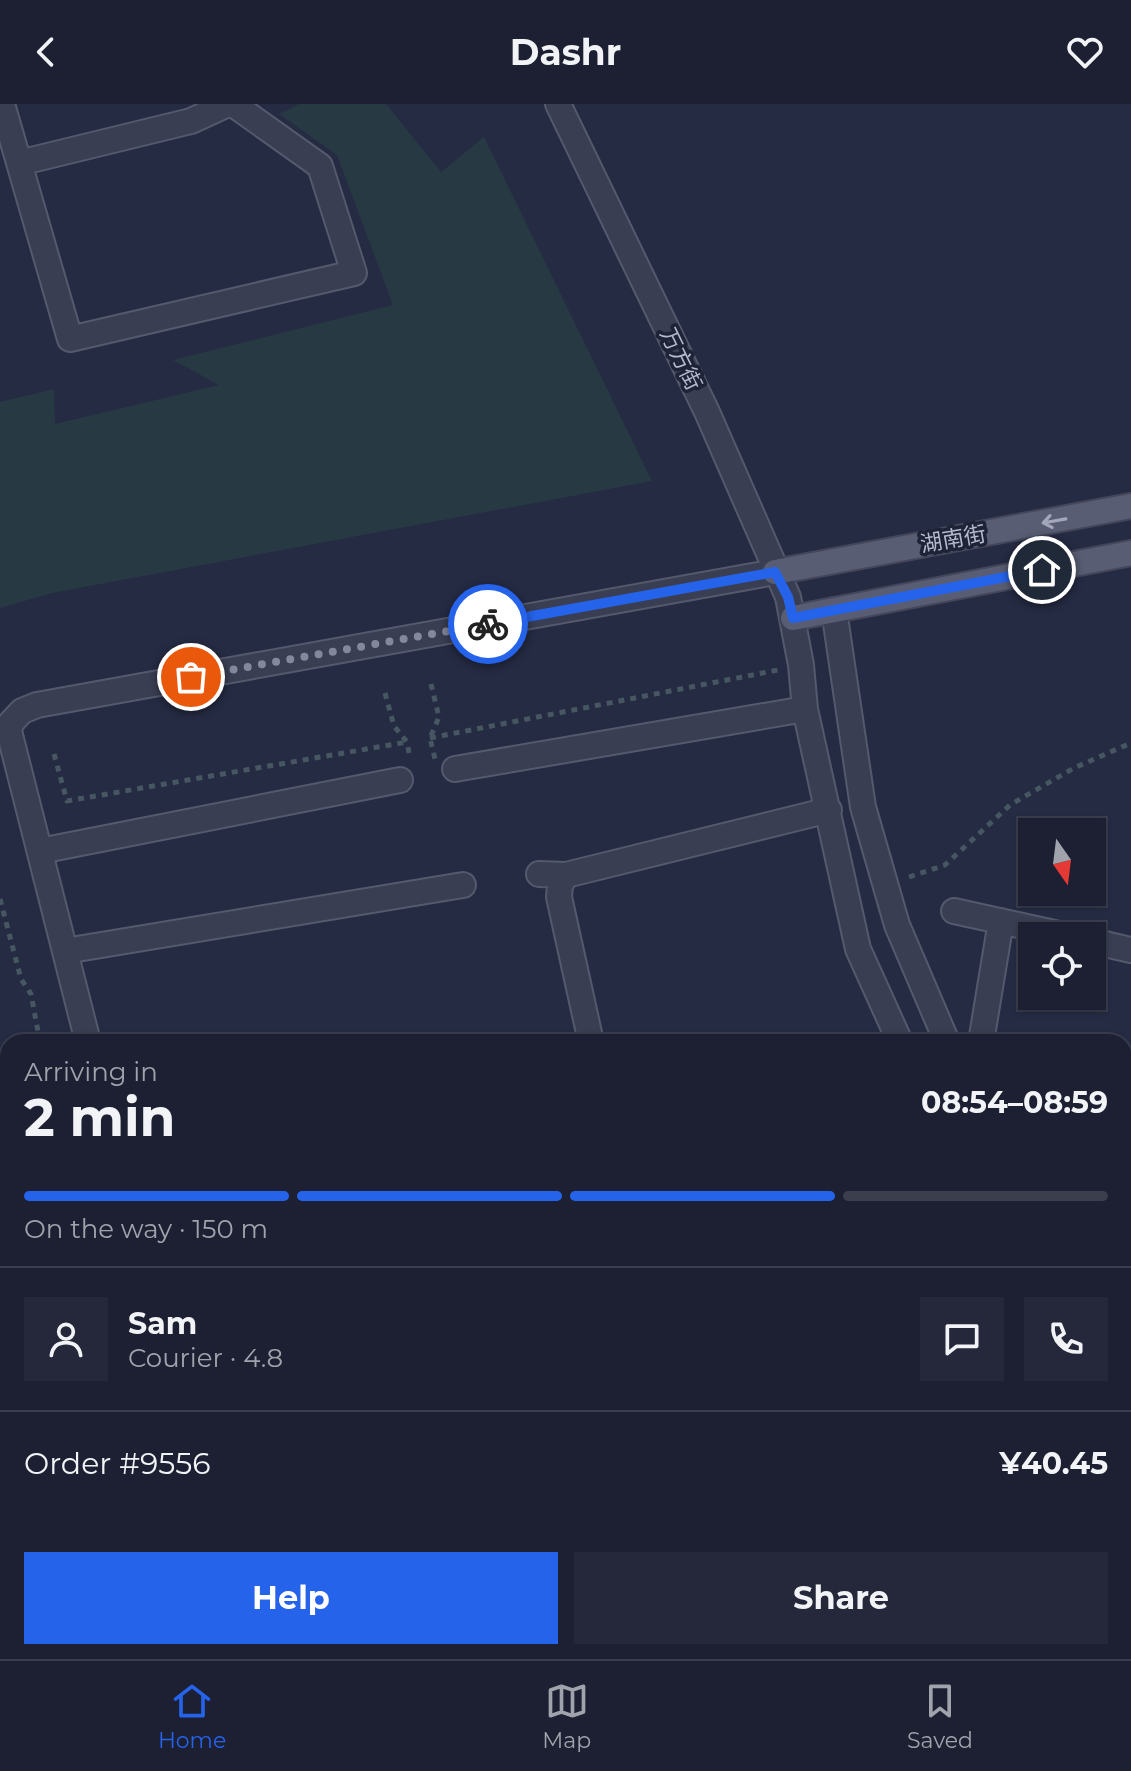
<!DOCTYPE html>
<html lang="en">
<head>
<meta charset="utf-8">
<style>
  body { margin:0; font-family:Montserrat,"Noto Sans SC",sans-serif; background:#25283a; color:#f1f3f6; height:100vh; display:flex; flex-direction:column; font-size:30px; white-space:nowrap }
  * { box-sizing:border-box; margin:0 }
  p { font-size:26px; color:#a0a3ac }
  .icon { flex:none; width:44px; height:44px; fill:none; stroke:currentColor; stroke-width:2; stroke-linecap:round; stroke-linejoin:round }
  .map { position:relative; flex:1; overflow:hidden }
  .sheet { position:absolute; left:0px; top:930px; width:1132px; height:626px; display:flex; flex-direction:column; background:#1c2032; border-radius:24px 24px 0 0; box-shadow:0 2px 6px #0004,0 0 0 2px #3a3e4d }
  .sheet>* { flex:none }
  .needle { width:52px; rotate:166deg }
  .tools { position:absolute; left:1018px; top:714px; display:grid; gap:16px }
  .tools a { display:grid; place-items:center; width:88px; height:88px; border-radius:0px; background:#1c2032; box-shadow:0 2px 6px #0004,0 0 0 2px #3a3e4d; font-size:40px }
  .pin { position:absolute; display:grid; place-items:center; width:68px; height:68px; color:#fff; margin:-34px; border:4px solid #fff; border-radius:50%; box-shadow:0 2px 8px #0007 }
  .courier { position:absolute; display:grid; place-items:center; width:80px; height:80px; margin:-40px; border:6px solid #2563eb; border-radius:50%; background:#fff; color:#222; box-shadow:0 2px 10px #0007 }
  .overview em { font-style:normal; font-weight:700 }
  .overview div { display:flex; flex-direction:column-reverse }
  .overview { display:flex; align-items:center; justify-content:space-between; height:136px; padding:0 24px }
  h1 { font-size:52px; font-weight:700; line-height:60px }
  .bar { display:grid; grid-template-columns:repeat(4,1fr); gap:12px 8px; align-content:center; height:96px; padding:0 24px }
  .bar i { height:10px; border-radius:6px; background:#3a3e4d }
  .bar .selected { background:#2563eb }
  .bar p { grid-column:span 4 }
  .line { display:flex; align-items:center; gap:20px; padding:0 24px; border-top:2px solid #3a3e4d }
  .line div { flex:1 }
  .round { display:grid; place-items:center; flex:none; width:84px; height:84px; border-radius:0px; background:#25283a }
  .cta { display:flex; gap:16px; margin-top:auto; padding:16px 24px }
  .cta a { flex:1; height:92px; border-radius:0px; background:#2563eb; color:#fff; font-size:32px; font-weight:700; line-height:92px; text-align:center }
  .cta a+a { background:#25283a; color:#f1f3f6 }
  header { display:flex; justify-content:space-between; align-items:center; height:104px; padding:0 24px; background:#1c2032; font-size:36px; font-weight:700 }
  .tabs { display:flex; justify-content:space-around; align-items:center; height:112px; border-top:2px solid #3a3e4d; background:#1c2032; font-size:22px; color:#a0a3ac }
  .tabs a { display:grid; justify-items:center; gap:4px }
  .tabs .selected { color:#2563eb }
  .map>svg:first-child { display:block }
</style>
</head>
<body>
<header><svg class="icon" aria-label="back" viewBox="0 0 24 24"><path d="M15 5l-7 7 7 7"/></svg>Dashr<svg class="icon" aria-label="heart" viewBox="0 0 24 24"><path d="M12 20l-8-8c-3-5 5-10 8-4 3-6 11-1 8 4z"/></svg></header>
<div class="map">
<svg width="1131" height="1555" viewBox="0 0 1131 1555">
  <rect width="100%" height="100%" fill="#252b43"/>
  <path fill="#273a44" d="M299,0H386L441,68L484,33L652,377L52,489L0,504V298L54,285L55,320L219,281L173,256L393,201L337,51L279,10Z"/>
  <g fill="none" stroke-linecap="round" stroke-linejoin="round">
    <defs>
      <path id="minor" d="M2,0L70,235L354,169L320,62L233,0
        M558,0L707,308L788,493L801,561L805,605L858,845L900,938
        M19,59L191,17L228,0
        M834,506L863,703L897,821L947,938
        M455,665L805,605
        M40,747L400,676
        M539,770L566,771L829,706
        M566,771L560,781L559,793L591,938
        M954,807L1068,832
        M1092,837L1131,846
        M65,847L463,781
        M88,938L10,631L9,621L22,607L37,601L775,468
        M981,938L1001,817
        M1124,985L1131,981
        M1124,1142L1131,1149
        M1124,1204L1131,1209
        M257,1548L260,1555
        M321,1548L323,1555
        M388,1548L390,1555
        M586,1548L589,1555
        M707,1548L709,1555
        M483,1555L509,1548
        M645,1555L647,1548"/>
      <path id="major" d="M775,468L1131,402
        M793,514L1131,449"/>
    </defs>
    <use href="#minor" stroke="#55596d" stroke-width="28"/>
    <use href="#major" stroke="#44475c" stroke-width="28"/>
    <path stroke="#465761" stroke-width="5" stroke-dasharray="6 6" stroke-linecap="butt" d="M431,580L439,613L430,634L435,655
      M385,589L394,622L407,638L410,654
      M430,634L778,566
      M54,650L67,697L407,638
      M909,773L945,761L1010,701L1074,664L1131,639
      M0,795L21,875L31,890L40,938
      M0,1032L8,1038
      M0,1079L8,1092
      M199,1548L201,1555
      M89,1555L91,1548"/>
    <use href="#minor" stroke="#3a3e53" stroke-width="24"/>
    <use href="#major" stroke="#585d73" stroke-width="24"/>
  </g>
  <defs><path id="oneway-shaft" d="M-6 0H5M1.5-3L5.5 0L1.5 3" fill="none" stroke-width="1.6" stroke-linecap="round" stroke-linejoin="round" transform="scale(2)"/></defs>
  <use stroke="#a4a7bb" href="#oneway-shaft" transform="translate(1054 417) rotate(170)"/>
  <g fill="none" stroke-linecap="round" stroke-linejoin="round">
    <path stroke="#84889d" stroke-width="8" stroke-dasharray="0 14.4" d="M191,573L488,520"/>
    <path stroke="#2563eb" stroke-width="10" d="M488,520L775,468L788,493L793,514L1042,466"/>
  </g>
  <g text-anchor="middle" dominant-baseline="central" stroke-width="7" stroke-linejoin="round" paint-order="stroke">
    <g font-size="22" fill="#b7bacd" stroke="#1e2338">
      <text transform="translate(681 255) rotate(64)">万方街</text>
      <text transform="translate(953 435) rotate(-10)">湖南街</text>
    </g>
  </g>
</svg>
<div class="tools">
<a><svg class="needle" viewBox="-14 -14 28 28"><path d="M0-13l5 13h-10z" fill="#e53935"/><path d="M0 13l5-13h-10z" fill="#a0a3ac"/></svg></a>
<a><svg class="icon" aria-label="locate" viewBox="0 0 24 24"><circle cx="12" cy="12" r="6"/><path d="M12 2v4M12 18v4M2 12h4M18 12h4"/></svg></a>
</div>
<div class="pin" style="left:191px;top:573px;background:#ea580c"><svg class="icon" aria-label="bag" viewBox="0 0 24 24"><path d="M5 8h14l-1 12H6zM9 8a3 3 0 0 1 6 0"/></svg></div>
<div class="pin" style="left:1042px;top:466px;background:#1f2937"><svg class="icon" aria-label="home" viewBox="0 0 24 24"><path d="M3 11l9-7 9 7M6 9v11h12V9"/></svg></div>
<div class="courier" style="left:488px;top:520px"><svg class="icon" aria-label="bike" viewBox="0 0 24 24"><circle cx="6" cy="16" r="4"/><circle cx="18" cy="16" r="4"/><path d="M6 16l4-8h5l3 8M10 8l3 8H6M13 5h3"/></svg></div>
<section class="sheet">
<div class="overview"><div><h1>2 min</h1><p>Arriving in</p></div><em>08:54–08:59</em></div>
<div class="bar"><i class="selected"></i><i class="selected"></i><i class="selected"></i><i></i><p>On the way · 150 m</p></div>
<div class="line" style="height:144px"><a class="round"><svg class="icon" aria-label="person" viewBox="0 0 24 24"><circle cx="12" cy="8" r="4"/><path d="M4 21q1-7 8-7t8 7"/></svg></a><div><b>Sam</b><p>Courier · 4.8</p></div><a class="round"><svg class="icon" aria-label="chat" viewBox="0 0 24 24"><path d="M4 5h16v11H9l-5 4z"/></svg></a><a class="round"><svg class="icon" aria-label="phone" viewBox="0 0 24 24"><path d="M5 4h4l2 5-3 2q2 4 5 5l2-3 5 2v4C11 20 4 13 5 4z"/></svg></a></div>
<div class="line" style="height:104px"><div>Order #9556</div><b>¥40.45</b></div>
<div class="cta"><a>Help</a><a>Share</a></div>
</section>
</div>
<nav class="tabs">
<a class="selected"><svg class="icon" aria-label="home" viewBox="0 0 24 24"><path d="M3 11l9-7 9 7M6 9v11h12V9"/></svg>Home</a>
<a><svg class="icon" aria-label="map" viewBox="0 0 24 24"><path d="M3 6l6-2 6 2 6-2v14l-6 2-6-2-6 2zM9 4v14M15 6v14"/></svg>Map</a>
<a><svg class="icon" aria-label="saved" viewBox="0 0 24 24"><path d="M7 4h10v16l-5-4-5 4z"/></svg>Saved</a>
</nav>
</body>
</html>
